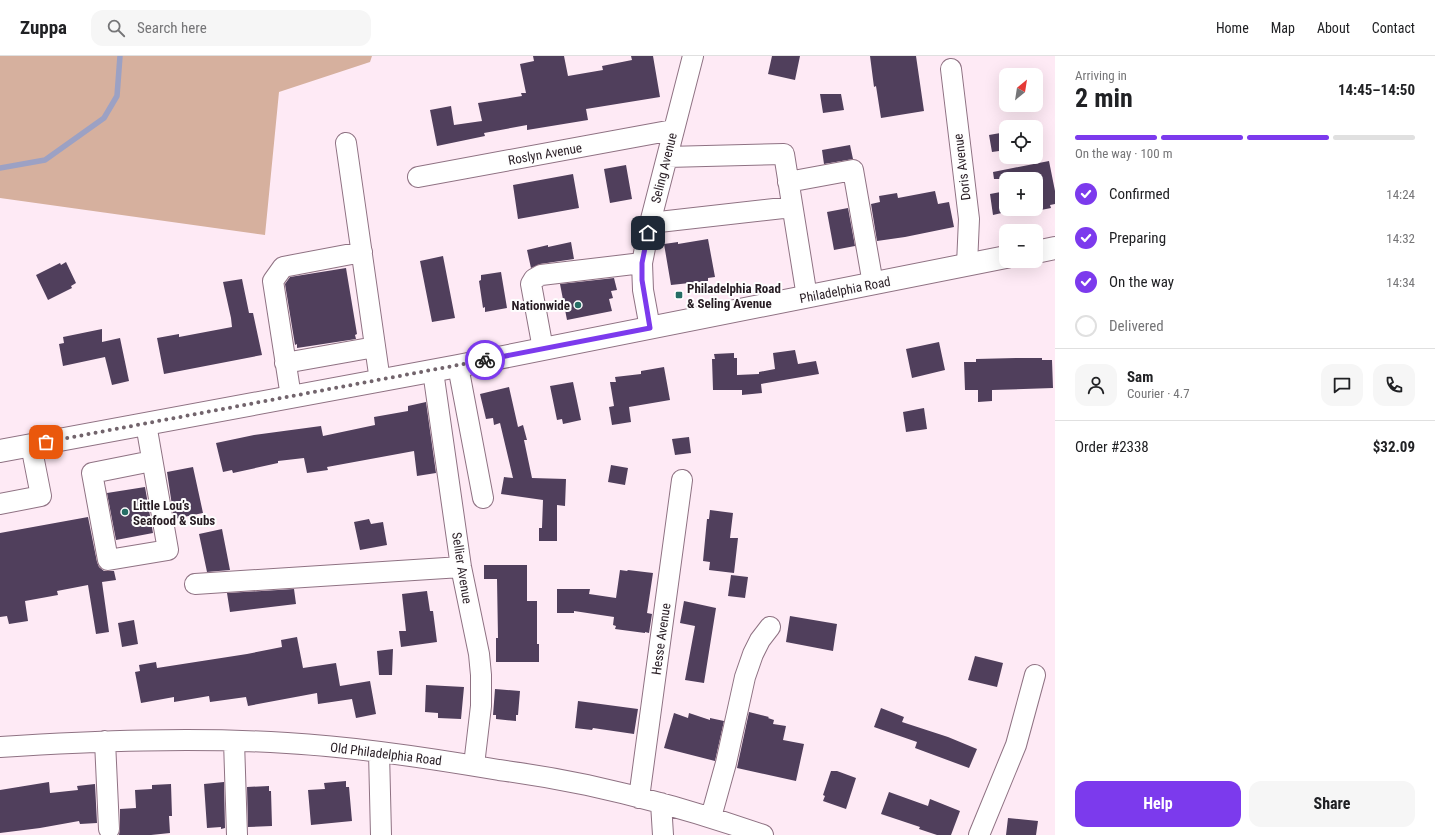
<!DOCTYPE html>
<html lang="en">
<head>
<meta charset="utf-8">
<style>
  body { margin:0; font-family:"Roboto Condensed",sans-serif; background:#f6f6f6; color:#202124; height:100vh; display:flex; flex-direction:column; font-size:15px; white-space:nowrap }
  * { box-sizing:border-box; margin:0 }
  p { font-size:13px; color:#757577 }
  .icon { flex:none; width:22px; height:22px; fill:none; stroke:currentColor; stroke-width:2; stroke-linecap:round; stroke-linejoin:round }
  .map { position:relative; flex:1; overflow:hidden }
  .details { display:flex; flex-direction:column; background:#fff; width:380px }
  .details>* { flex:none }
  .needle { width:26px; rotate:30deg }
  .fabs { position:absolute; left:999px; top:12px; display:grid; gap:8px }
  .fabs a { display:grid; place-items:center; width:44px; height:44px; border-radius:8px; background:#fff; box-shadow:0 4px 16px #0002; font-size:20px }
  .pin { position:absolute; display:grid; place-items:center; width:34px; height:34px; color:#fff; margin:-17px; border-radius:8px; box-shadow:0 2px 6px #0006 }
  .courier { position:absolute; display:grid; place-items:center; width:40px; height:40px; margin:-20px; border:3px solid #7c3aed; border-radius:50%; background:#fff; color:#222; box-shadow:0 1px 5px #0007 }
  .headline em { font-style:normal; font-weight:700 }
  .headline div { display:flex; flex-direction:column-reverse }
  .headline { display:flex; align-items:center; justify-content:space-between; height:68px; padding:0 20px }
  h1 { font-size:26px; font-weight:700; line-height:30px }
  .bar { display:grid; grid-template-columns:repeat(4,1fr); gap:6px 4px; align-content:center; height:48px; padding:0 20px }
  .bar i { height:5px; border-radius:3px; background:#e0e0e0 }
  .bar .on { background:#7c3aed }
  .bar p { grid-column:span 4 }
  .line { display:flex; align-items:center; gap:10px; padding:0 20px; border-top:1px solid #e0e0e0 }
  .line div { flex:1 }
  .round { display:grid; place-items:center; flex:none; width:42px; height:42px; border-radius:12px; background:#f6f6f6 }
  ol { padding:0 20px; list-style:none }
  li { display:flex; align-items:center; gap:12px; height:44px }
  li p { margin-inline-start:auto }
  li .icon { padding:4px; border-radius:50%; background:#7c3aed; color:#fff; stroke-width:4 }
  li:last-child { color:#757577 }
  li i { width:22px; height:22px; border:2px solid #e0e0e0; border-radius:50% }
  .button { display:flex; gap:8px; margin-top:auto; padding:8px 20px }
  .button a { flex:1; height:46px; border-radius:12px; background:#7c3aed; color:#fff; font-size:16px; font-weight:700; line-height:46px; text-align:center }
  .button a+a { background:#f6f6f6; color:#202124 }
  header { display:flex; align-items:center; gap:24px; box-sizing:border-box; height:56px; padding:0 20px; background:#fff; border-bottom:1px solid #e0e0e0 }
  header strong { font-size:19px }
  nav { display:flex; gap:22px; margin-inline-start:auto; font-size:14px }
  .search { width:280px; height:36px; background:#f6f6f6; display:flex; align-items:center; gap:10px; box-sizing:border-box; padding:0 14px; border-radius:12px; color:#757577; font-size:15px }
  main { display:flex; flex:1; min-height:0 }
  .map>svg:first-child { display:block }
</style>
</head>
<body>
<header>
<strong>Zuppa</strong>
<div class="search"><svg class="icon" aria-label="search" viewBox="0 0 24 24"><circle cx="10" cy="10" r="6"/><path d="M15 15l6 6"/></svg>Search here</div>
<nav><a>Home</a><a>Map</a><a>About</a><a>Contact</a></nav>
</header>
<main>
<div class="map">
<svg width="1055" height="779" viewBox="0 0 1055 779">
  <rect width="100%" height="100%" fill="#feeaf5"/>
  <path fill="#d6b09e" d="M0,0H372L370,6L279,36L265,179L0,142Z"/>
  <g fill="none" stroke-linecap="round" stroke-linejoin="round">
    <path stroke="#9ca1c4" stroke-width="5.5" d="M0,112L45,104L104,62L117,40L120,0"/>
  </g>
  <path fill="#503f5c" d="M533,0H564L568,20L603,14L602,10L632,4L631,0H653L660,41L586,53L588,64L527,74V69L484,77L485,80L437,90L430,54L451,50L454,69L482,65L478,47L522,40L521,37H526L520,8L534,5Z
    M772,0H800L795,24L768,18Z
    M870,0H916L924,55L881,62L876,30L874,31Z
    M820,38H841L844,54L823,57Z
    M1006,76V94L992,96L989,79Z
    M850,89L853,103L824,108L822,94Z
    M1049,105L1055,135V148L1050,149L1051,152L1036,155V123H994L993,116Z
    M626,109L632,143L610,147L604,113Z
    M573,118L579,152L518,163L513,129Z
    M935,135L938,148L949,146L954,171L905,181L877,185L871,148L880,146L879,140L897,137L898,142Z
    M1006,135V156L993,159L990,138Z
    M848,152L855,190L834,194L827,156Z
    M708,183L715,221L708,222V225L671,229L664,188L678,186V188Z
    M571,186L574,203L540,208L531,212L527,194L548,189V191Z
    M443,200L455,262L432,266L420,205Z
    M66,206L76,227L71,230L72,232L48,244L36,219L60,207L61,209Z
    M346,212L357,278L355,279L356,283L297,292V288L295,289L285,228L290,221Z
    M501,216L507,252L485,256V251L483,252L479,225L481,224V219Z
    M614,222L617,234L611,235L613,242L609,243L612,255L567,264L560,228Z
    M242,223L249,257H253L262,299L164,318L157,282L179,278V281L232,271L231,262L223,226Z
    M102,273V286L120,282L129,325L112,329L105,301L63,310L59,288L64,287L63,281Z
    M939,286L945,314L912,322L906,293Z
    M795,294L798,308L816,305L819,318L761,328L762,337L742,339V334H713L712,303H715L714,298L734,297V302H737V319L759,318V316L775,313L773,297Z
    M1016,302H1042V304H1052L1053,332L992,334V345L978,346V334H965L964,306H976V303Z
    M664,311L670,344L629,351L631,366L612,369L609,351L614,350L610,326H616L615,321L641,318V315Z
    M573,326L581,364L563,368L562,363L557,364L550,330Z
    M509,331L518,371L523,369L527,384H524L532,422L566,423L565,450L557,449V485H539V472H542L543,444L501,438L504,421L513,422L500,367L494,369L493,362L486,363L480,338Z
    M426,346L436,417L417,420L414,395L327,411L328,414L307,417L304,402L278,405V407L233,417L232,414L223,416L216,387L254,379L321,370L323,380L375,369L374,361L408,355V350Z
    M924,352L927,373L906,376L903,356Z
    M689,381L691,397L675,399L672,383Z
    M611,409L628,412L625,429L608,426Z
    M193,411L203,457L174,463L167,416Z
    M145,431L153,477L116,484L107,437Z
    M710,454L733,457L730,482H738L734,517L709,514L710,506L703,505L707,463H709Z
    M88,461L97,506L99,511L104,515H114L116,524L102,526L109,576L96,578L88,529L57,535L58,539L25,545L28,565L9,568L7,560L0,561V477Z
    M369,463L371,468L383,466L387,489L360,494L354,466Z
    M222,473L230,514L207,516L199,478Z
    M484,509H527V545H537V588H539V606H496V582H498L497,523H484Z
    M620,514L627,515L628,514L653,517L647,557L652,558L649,577L645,576V577L615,573L616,570L613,569L614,561L574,555V557H557V533H590L589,538L616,542Z
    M731,519L748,521L745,542L728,540Z
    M294,533L296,548L230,556L227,537Z
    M427,535L430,555H433L437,586L401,591L399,575H406L402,538Z
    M684,545L716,552L704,627L685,624L695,570L680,567Z
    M790,560L837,568L833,595L786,586Z
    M134,564L138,588L122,591L118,567Z
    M297,581L303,612L336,607L340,630L370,625L376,658L356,662L352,643L318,648L317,637L248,650L246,641L210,646L209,640L174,646V641L141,647L135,616L140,615L139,609L156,606L157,612L247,598L282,591L281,584Z
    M393,593L392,619H379L377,595Z
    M975,600L1003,607L997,631L968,624Z
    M426,629L464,631L461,663L438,662V657L425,656Z
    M495,633L520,635L518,659H516V665L496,663V659H493Z
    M578,645L638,653L634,678L593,672L592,674L575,672Z
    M881,652L904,661L902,666L948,681L977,693L969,712L915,692L917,686L874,671Z
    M749,656L769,661L768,662L774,664L773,668L786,670L783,684L804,688L796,725L737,712Z
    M674,657L688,662L689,657L710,664V662L724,665L715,705L664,692Z
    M831,715H837L856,722L846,753L823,745L825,740L823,739Z
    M346,725V731H349L352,765L311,769L308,734L325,733L324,727Z
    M49,726L50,737L78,734L77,730L95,728L97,767L80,768L79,765L40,772L0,777V734Z
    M224,726L225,772L221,773V771L207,772L204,728Z
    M171,728L172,760H169L170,777L151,779H119L120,772V753L136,752L135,734L152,733V729Z
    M269,730V735H271L272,770L248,771L247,731Z
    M889,736L928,750L930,743L960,755L951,779H937L919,773L920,771L881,758Z
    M1008,762L1038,765L1036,779H1006Z"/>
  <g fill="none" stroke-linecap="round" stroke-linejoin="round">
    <defs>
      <path id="minor" d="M951,13L969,163L967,209
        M346,87L380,325
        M667,101L784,98L807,241
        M418,121L673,74
        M788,126L853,114L873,228
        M650,167L792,151
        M650,272L643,234L642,207L650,167L693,0
        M543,293L531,228L534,223L541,219L642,207
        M285,307L375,291
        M458,310L483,442
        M433,315L461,511L479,598L481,619V650L474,709
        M291,341L273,225L283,211L362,196
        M146,368L168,494L108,504L92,417L152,405
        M0,448L41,440L31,389
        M195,528L461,511
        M105,685L109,773
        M234,685L237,779
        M0,691C96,685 191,681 287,687C358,691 429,702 499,714C529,718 558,723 587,729C647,742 706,759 763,779
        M379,696L381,779
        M639,742L682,424
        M661,747L663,779
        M711,761L726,707L745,621L753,598L760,584L770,571
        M979,779L1016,689L1035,619"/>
      <path id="major" d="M1036,196L1055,192
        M0,395L458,310L1006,201"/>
    </defs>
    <use href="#minor" stroke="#8f7283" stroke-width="22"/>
    <use href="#major" stroke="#8f7283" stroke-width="24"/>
    <use href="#minor" stroke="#fff" stroke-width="20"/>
    <use href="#major" stroke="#fff" stroke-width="22"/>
  </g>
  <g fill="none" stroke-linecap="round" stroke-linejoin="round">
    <path stroke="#72646c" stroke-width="4" stroke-dasharray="0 7.2" d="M46,386L485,304"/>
    <path stroke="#7c3aed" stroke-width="5" d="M485,304L650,272L642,224V207L648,177"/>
  </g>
  <g fill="#266e65" stroke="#fefefe" stroke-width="1.5">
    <rect x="675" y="235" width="8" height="8" rx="2"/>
    <circle cx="578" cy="249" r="4"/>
    <circle cx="125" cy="456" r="4"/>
  </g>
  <g text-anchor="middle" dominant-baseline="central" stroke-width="4" stroke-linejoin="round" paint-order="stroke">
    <g font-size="13" fill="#271c23" stroke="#fefefe">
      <text transform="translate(545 98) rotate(-10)">Roslyn Avenue</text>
      <text transform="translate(962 111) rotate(-97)">Doris Avenue</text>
      <text transform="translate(664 112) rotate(-76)">Seling Avenue</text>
      <text transform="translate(845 234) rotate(-11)">Philadelphia Road</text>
      <text transform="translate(462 512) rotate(81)">Sellier Avenue</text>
      <text transform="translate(661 583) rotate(-82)">Hesse Avenue</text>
      <text transform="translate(386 698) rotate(7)">Old Philadelphia Road</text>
    </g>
    <g font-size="13" font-weight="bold" fill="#271c23" stroke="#fefefe" text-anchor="start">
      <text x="687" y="232">Philadelphia Road<tspan x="687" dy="15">&amp; Seling Avenue</tspan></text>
      <text x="570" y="249" text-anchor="end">Nationwide</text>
      <text x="133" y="449">Little Lou’s<tspan x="133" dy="15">Seafood &amp; Subs</tspan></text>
    </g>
  </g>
</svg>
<div class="fabs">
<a><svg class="needle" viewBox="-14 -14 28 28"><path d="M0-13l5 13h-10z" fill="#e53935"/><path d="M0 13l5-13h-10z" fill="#757577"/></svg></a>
<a><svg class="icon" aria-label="locate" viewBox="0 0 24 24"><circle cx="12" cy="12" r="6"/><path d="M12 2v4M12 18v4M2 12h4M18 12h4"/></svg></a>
<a>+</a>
<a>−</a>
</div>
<div class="pin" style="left:46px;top:386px;background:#ea580c"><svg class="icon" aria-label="bag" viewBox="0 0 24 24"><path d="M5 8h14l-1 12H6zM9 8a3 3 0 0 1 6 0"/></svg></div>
<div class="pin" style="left:648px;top:177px;background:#1f2937"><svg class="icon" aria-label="home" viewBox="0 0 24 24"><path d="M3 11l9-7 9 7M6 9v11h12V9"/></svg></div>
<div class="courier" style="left:485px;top:304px"><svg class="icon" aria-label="bike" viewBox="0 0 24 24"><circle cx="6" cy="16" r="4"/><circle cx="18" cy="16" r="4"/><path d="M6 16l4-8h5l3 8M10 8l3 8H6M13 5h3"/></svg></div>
</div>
<section class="details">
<div class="headline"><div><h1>2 min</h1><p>Arriving in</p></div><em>14:45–14:50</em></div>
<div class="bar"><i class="on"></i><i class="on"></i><i class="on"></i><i></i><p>On the way · 100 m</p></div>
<ol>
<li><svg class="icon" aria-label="check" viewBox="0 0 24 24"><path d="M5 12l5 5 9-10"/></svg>Confirmed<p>14:24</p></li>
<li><svg class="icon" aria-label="check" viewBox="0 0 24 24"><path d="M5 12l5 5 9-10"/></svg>Preparing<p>14:32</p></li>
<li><svg class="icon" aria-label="check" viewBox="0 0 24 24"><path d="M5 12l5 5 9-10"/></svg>On the way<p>14:34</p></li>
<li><i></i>Delivered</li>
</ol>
<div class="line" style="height:72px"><a class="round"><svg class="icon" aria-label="person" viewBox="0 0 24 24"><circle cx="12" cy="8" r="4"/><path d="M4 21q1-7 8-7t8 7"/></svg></a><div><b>Sam</b><p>Courier · 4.7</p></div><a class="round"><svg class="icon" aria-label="chat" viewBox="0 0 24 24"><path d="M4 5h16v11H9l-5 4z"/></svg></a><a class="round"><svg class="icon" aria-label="phone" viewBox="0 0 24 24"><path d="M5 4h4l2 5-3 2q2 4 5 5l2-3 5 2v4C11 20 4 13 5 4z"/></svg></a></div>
<div class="line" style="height:52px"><div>Order #2338</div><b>$32.09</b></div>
<div class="button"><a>Help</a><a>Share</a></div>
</section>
</main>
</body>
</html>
